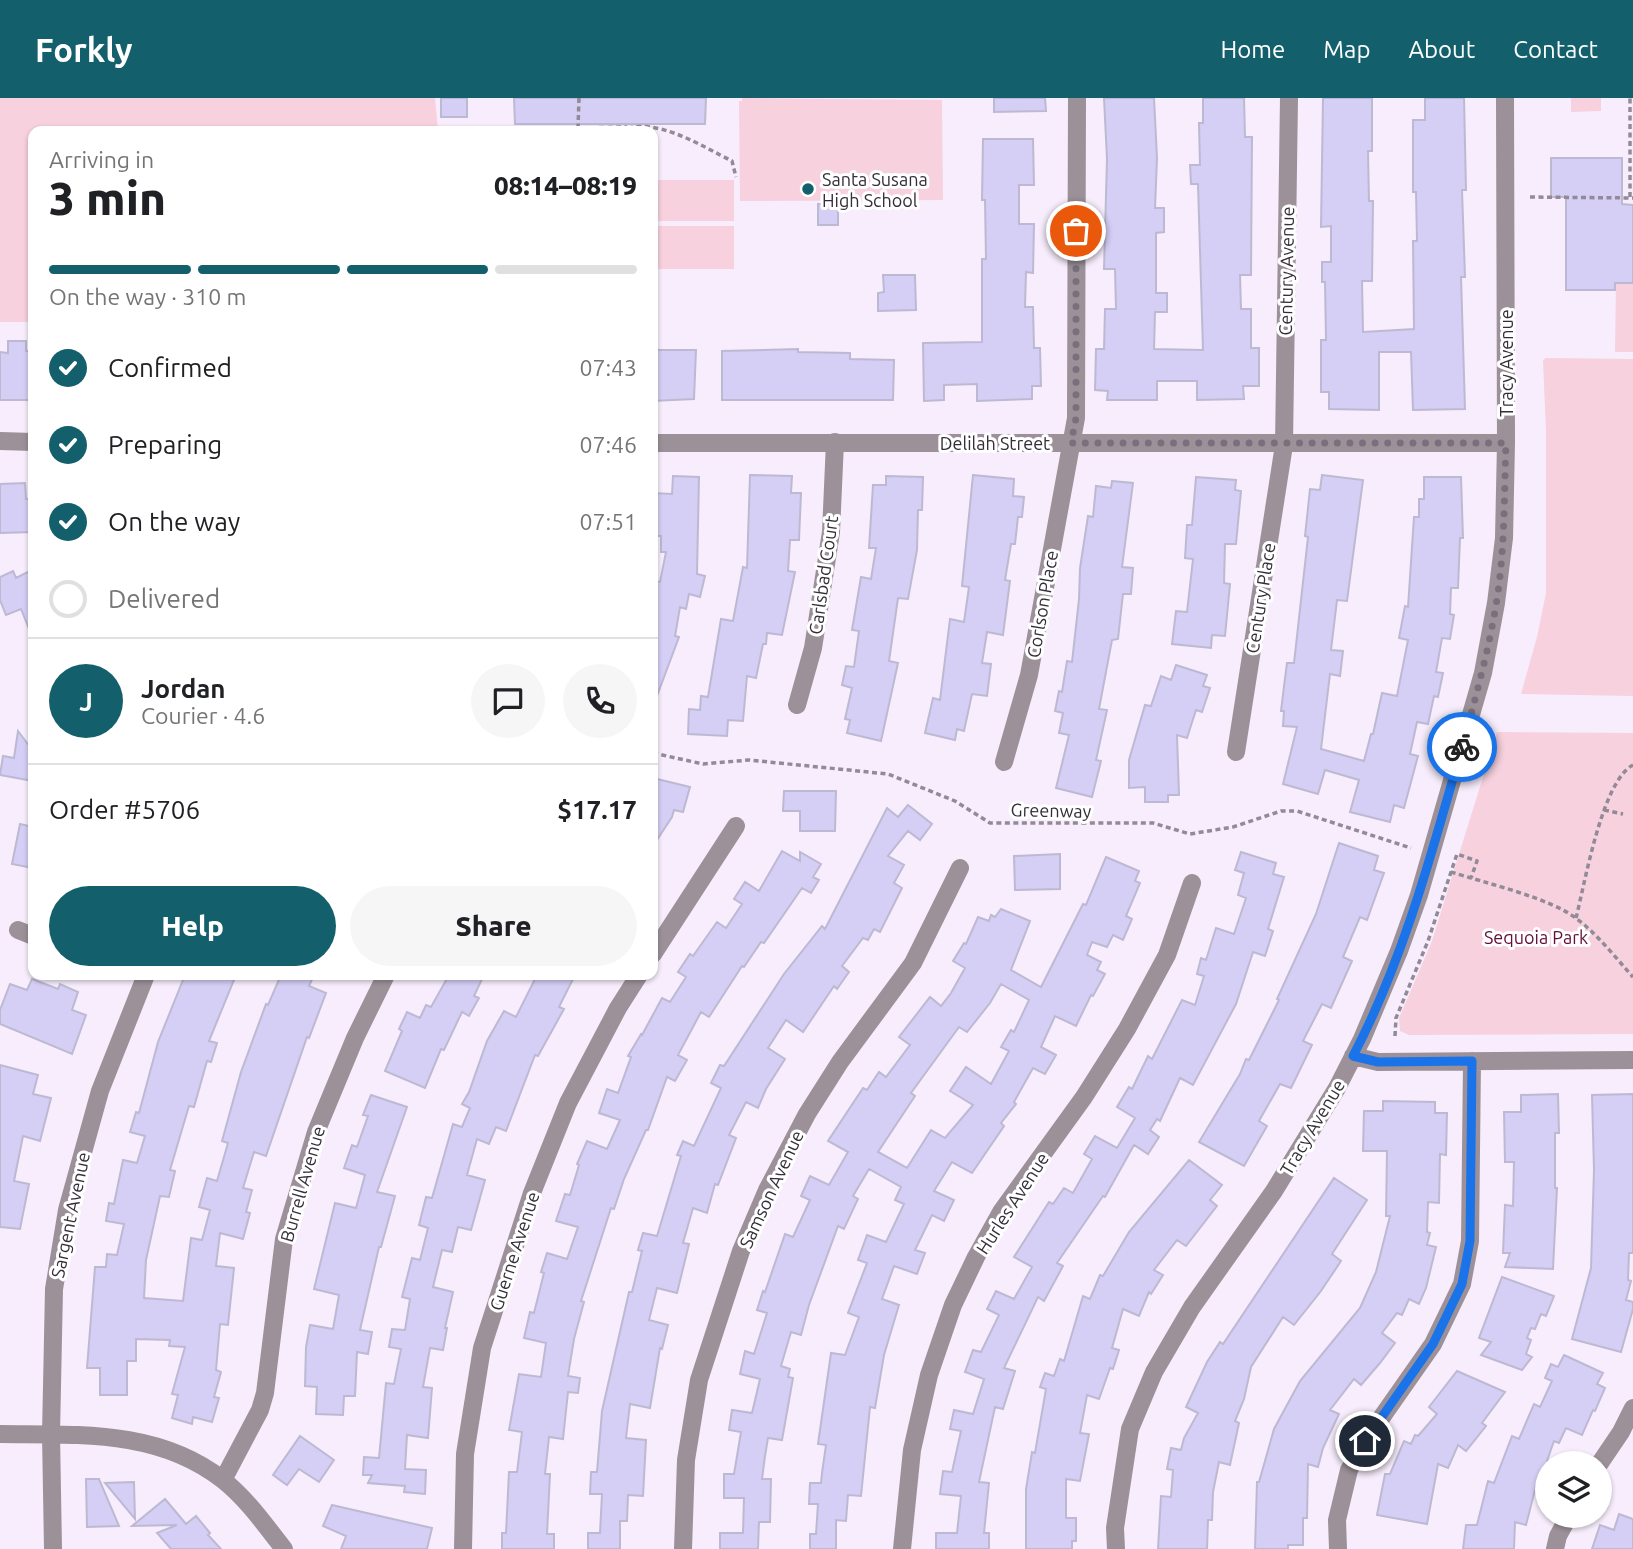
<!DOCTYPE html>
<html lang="en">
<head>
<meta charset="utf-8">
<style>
  body { margin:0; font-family:Ubuntu,sans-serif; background:#f6f6f6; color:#202124; height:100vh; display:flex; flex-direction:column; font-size:26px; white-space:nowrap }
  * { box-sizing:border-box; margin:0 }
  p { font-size:23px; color:#757577 }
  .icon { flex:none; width:38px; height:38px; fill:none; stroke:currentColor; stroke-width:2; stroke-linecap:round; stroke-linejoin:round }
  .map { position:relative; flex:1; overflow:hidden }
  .panel { position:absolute; left:28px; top:28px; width:630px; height:854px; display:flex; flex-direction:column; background:#fff; border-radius:14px; box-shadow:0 2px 5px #0004 }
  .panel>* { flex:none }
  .tools { position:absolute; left:1535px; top:1353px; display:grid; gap:14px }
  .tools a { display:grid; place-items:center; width:77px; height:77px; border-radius:50%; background:#fff; box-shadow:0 2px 5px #0004; font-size:35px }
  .pin { position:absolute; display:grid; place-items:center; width:60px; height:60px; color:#fff; margin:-30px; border:4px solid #fff; border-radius:50%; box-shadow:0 2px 7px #0007 }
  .courier { position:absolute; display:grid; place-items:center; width:70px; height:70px; margin:-35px; border:5px solid #1a73e8; border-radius:50%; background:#fff; color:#222; box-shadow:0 2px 9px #0007 }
  .summary em { font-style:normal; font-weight:800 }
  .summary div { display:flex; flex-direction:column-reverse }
  .summary { display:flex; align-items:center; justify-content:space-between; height:119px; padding:0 21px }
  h1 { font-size:46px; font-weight:800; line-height:52px }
  .bar { display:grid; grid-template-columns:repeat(4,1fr); gap:10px 7px; align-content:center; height:84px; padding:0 21px }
  .bar i { height:9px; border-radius:5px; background:#e0e0e0 }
  .bar .current { background:#13606c }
  .bar p { grid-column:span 4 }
  .line { display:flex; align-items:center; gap:18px; padding:0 21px; border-top:2px solid #e0e0e0 }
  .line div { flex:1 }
  .round { display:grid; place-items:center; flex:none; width:74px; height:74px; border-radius:37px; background:#f6f6f6 }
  ol { padding:0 21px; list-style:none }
  li { display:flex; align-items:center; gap:21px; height:77px }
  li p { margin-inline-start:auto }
  li .icon { padding:7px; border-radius:50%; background:#13606c; color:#fff; stroke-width:4 }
  li:last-child { color:#757577 }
  li i { width:38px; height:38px; border:4px solid #e0e0e0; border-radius:50% }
  .button { display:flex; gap:14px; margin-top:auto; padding:14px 21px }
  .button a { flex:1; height:80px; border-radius:42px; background:#13606c; color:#fff; font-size:28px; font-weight:800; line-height:80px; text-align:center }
  .button a+a { background:#f6f6f6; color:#202124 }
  header { display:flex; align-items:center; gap:42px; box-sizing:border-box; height:98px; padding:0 35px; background:#13606c; color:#fff }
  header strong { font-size:33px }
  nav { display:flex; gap:38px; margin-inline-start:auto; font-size:24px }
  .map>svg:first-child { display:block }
</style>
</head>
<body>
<header>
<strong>Forkly</strong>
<nav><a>Home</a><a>Map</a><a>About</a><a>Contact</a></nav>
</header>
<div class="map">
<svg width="1633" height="1451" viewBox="0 0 1633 1451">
  <rect width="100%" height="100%" fill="#f7edfc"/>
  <path fill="#f7d1de" d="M0,0H435L438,33H33V224H0Z
    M742,0L942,2L943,102L740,103L739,3H742Z
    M1571,0H1601V13L1571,14Z
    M657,82H734V123H657Z
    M657,128H734V171H657Z
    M1616,184H1633V254H1615Z
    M1546,260L1633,261V598L1521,596L1537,539L1546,495V333L1543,262Z
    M1497,634L1633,635V936L1409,937L1400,933L1399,920L1432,843Z"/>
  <path fill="#d5cef5" stroke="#beb9d3" stroke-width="2" fill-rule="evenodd" d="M441,0H467V19H441Z
    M514,0H706L705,26H515Z
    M994,0H1045L1046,13L994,14Z
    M1104,0H1154L1157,60L1155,110H1164V134L1156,135V195H1167V214H1155L1154,251L1203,252L1198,86H1191L1190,67H1200L1199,25H1203V0H1244L1245,39H1252L1251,177H1240L1241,211H1251V250H1259V288H1243L1244,301L1197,302V283H1157V302H1107L1108,293L1095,292L1096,251H1104L1105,211H1116L1115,171H1104L1107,61Z
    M1323,0H1372V53H1368L1369,103H1373L1372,183H1362L1363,234L1414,231L1413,143H1417L1416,94H1413V22H1425V0H1464L1466,92H1462L1465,179H1461L1465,311L1413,312L1411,254H1379V312L1329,311V294H1321V242H1326L1325,184H1322V164H1331V128L1321,129Z
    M983,41H1033L1034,87H1019V126H1034L1033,175L1026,174L1025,209H1033L1034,250H1040L1041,288H1032V301L977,303V286L944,287V302L924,303L923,245L982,244V161H986L985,102H982Z
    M1551,60H1622V106L1633,107V185H1615V192H1566V99H1551Z
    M818,106H838V127H818Z
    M883,177H915L916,212L878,213V195L884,194Z
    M8,243H26V253L33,252V302H0V254L8,255Z
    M798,251V254L850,255V261L894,262L893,302H722V253Z
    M653,252H696L694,301L653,303Z
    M750,377L792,378L791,395H801L799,442H790L788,473L795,474L782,537L767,535L766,546H763L756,580L747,578L743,623L728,622L727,638L688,636L689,611L700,612L701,598L708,599L721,521L733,523L743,469L747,470Z
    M973,377L1014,381L1013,398L1024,399L1022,419H1018L1015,446H1011L1005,482L1010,483L1003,537L987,534L982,565L991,566L987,598L972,596L964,633L957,631L955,642L925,635L933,600L940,602L950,521L964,524L969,489L962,488Z
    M1322,377L1363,382L1347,503L1337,502L1331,552L1343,553L1340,578L1330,576L1321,651L1364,663L1371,636H1373L1382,595L1397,598L1408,542L1399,540L1405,508L1408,509L1414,419H1419V401H1424V379H1461L1463,440H1460L1458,490H1451L1450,516L1454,517L1450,541L1442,540L1436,574L1443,575L1438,599L1434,598L1428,626L1417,624L1410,656L1418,658L1404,710L1394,707L1390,724L1350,714L1359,682L1325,672L1318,696L1283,686L1297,629L1283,628L1284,613H1281L1284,588L1287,565H1294L1308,439L1305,438L1310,391L1320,392Z
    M673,378L699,379L697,476L705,478L700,499L689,496L686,511L680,509L675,538L679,539L654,606L653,483L660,484L666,454H661V438H653V395L672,396Z
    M886,378L923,379L922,412H918L917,452L908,501L898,500L889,563L898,565L881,643L847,635L850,622L845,621L852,590L842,587L846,568L854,569L859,533L852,532L861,479L871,481L876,450H869L873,387H886Z
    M1196,379L1236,382L1235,392L1241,393L1236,446H1225L1224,485L1230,486L1225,538L1212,537L1211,550L1172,546L1176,513L1187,514L1193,461L1185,460L1187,427H1192Z
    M1112,383L1133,385L1122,469L1133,470L1131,496H1123L1118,541L1112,542L1099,611L1107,612L1096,662L1101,663L1092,699L1056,690L1069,637L1059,635L1063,615L1055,613L1059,593L1062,594L1067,563L1072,564L1079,501L1080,470L1088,418L1093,419L1096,388L1111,390Z
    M25,385L26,401H33V434L0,435V386Z
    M13,473L16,480L30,473L33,481V541L21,511L6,517L0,502V479Z
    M1176,567L1207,577L1203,588L1210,590L1202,614L1196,612L1187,640L1177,637L1179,697H1168V704H1145V689L1129,690V662L1145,607L1151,608L1161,578L1171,582Z
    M18,633L33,653V683L0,677L3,658L14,660Z
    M653,680L690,689L683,714L674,712L672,719L653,748Z
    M784,693H836L835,733H800V713H783Z
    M908,707L932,726L920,742L908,733L888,758L904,767L894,785L902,790L880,834L874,831L868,842L863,840L842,868L849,874L837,891L834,888L803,934L786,922L768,950L785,961L766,991L758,1010L746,1004L729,1037L736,1040L718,1087L715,1086L707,1115L693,1110L683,1145L689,1146L677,1195L657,1190L649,1222L668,1227L662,1251L660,1250L650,1310L630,1306L626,1340L646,1342L643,1398L628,1397L627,1423H620V1451H588V1435H600L602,1396H590L591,1374H597L602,1313L629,1194H632L642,1153L638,1152L643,1135L657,1138L681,1058L677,1057L683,1043L694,1048L721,990L711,985L720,967L724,968L784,876L822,828L825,831L887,710L898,719Z
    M20,726L33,729V770L12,766Z
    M1339,745L1378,758L1374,772L1384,775L1367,822L1360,819L1343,859L1352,863L1343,883L1331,910L1322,906L1303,943L1312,947L1291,990L1280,986L1259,1023L1267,1028L1244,1068L1199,1044L1240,976L1246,961L1249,962L1279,902L1277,901L1316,816Z
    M782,753L800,763V754L821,766L813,779L819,782L811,795L802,790L764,845L761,844L744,869L742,868L709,919L701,914L678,957L687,962L675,983L667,979L648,1032H646L624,1081L614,1111L611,1110L581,1203L584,1204L574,1241L568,1278L580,1280L578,1295L568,1294L563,1341L549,1339L545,1376H550L547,1436H554V1451H502V1435H506L509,1374H517L522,1334L509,1332L519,1276L541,1279L546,1245L524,1240L530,1214L534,1215L544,1175L541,1174L547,1155L567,1161L578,1129L556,1123L565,1096L570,1097L579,1067L577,1066L587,1043L607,1051L620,1022L599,1015L607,991L618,995L631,959L628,958L641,936L642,937L662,900L670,904L686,879L678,874L690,856L693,858L717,824L726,830L742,806L734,801L745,784L759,793Z
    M1241,754L1276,765L1273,776L1284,779L1268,831L1273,833L1265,858L1253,854L1236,906L1193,987L1180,980L1160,1023L1157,1021L1150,1032L1159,1039L1148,1056L1134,1047L1105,1099L1103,1098L1057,1165L1063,1168L1044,1203L1038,1199L1004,1270L1015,1273L1003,1311L995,1309L979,1384L989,1385L984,1435H989V1451H936V1435H957L961,1398L940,1396L943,1373L952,1374L961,1333L950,1331L954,1312L973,1316L984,1281L965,1274L973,1252L981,1254L999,1217L987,1211L996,1193L1014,1201L1032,1169L1014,1159L1049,1104L1053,1106L1064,1090L1073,1095L1092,1061L1084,1056L1095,1038L1117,1050L1135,1020L1117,1009L1129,989L1132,991L1148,958L1152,961L1182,902L1195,907L1204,878L1197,876L1201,860L1206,862L1216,830L1234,836L1246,800L1238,797L1244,775L1235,772Z
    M1060,756V791L1015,792L1014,758Z
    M1106,759L1139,773L1135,783L1140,785L1126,818L1132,821L1123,842L1113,837L1107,849L1092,844L1087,857L1101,864L1097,872L1105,876L1093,898L1091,897L1076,928L1055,918L1041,949L1056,957L1045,976L1033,970L1014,1004L1016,1006L1001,1025L1004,1028L972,1075L952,1064L934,1093L954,1102L944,1123L932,1117L915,1152L925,1155L917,1176L894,1168L882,1201L899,1207L884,1257L875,1310L870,1309L861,1398L848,1397L846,1423L836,1422V1451H810V1436H816L818,1406H809L810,1385H821L822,1375L826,1347L818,1346L831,1255L845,1257L859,1219L848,1215L867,1165L858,1162L867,1137L886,1144L904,1106L895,1102L901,1089L869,1071L853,1098L858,1101L844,1131L838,1128L809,1207L801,1237L791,1234L781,1268L790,1271L788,1279L793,1280L782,1342L768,1340L765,1358L762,1381H771L770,1424H759L758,1451H720V1435H743L744,1400H724V1376H734L741,1334L729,1332L732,1312L752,1315L760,1281L740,1276L745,1253L754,1256L767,1215L757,1212L763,1193L765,1194L785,1136L793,1139L810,1102L801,1098L810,1078L829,1087L848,1054L828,1043L863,990L867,992L879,974L886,979L910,947L899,939L930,899L941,908L951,895L965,870L953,863L964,845L966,846L978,819L989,823L991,817L995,819L1001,811L1030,823L1011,872L1041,889L1083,806L1086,807ZM1001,886L1029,902L1014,934L1011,932L1001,949L1009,953L991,986L966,969L950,993L973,1007L945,1040L931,1032L907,1070L878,1054L915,998L911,995L959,929L967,934L990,905Z
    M185,877H236L209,943L217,945L211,964L207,963L194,1009L189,1008L170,1072L175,1073L169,1099L160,1098L146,1162L144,1200L183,1203L191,1140L202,1142L210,1112L199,1109L207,1080L217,1083L228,1045L222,1043L241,974L266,906L268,907L281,877H314L309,888L326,895L309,940L307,939L266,1058L254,1054L243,1090L252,1092L246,1114L250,1115L243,1141L220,1135L216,1168L234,1170L228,1227L220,1226L216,1272L221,1274L214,1299L219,1300L212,1324L193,1319L192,1326L172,1320L178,1297L172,1296L185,1249L169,1248L170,1242L136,1241V1263H127V1297H100V1270H87L95,1169H106L107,1156L117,1157L124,1126L106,1123L109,1105L114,1106L123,1062L137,1065L145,1038L130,1034L136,1014L139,1015L158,944Z
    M449,877H484L474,898L479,900L469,918L462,914L444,952L441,951L425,990L385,973L402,933L399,931L407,914L420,920L426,907L431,909Z
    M537,877H575L559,909L564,911L538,958L535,957L506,1033L496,1029L489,1046L477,1041L467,1077L485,1082L471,1132L458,1129L452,1154L442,1152L433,1189L453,1194L445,1230H447L443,1252L430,1250L423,1289L432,1290L428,1340L407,1337L405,1371L426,1372L425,1396L404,1394L405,1388L368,1385L372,1377H363L364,1359L379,1360L386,1285L394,1286L401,1251L389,1249L392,1231L405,1232L410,1201L402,1199L412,1160L420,1162L428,1130L419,1127L426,1099L432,1100L453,1026L462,1029L470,1010L462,1006L469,994L487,943L504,913L516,919Z
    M32,881L58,891L60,886L78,894L72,912L86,917L72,956L0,926V912L10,886L27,892Z
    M0,967L38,977L33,996L51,1000L40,1043L23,1038L14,1083L29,1086L20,1131L0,1129Z
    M1558,996L1559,1035H1555V1090H1557L1553,1171L1505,1169L1510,1155H1503L1505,1107L1513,1108L1514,1064H1505L1504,1014H1521V997Z
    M1633,996V1155H1629L1628,1182L1631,1183L1626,1202L1633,1204V1211L1621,1254L1572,1241L1591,1170L1594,1072L1592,997Z
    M371,997L407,1009L377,1094L395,1098L381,1149H379L360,1232L372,1234L368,1256L357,1254L355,1298H344L343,1317L316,1316L317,1289L305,1288L306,1249L310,1227L333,1231L339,1197L314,1191L335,1105L356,1110L365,1077L344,1070L352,1047L357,1049L368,1018L363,1017Z
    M1383,1003L1435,1004V1015H1447L1446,1057L1440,1056L1439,1105L1428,1104L1427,1134L1430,1135L1427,1147L1436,1149L1426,1190L1419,1206L1409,1201L1402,1217L1397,1215L1382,1235L1395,1245L1380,1265L1361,1287L1354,1281L1330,1312L1339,1316L1323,1350L1318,1369L1308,1366L1307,1420H1303V1447H1288V1451H1255L1257,1384H1259L1274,1331L1300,1283L1360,1210L1376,1174L1390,1118H1386L1387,1053H1363L1364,1013H1383Z
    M1189,1062L1222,1087L1210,1102L1217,1108L1186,1148L1177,1142L1154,1172L1163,1177L1151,1196L1149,1194L1139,1218L1123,1211L1112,1250L1119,1252L1113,1271L1110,1270L1099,1301L1087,1297L1080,1335L1089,1336L1080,1383L1066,1381V1420H1076V1443H1072V1451H1026V1391L1032,1354L1035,1355L1046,1291L1040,1289L1045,1275L1054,1278L1060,1261L1064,1263L1083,1198L1090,1201L1100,1177L1103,1178L1129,1134Z
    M1334,1080L1367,1102L1332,1156L1341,1163L1321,1193L1294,1227L1283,1219L1251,1269L1244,1301L1235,1323L1239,1325L1230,1367L1219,1364L1213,1394L1212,1422H1208L1207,1451H1158L1161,1398L1171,1399L1173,1372L1167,1371L1171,1350L1181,1352L1184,1340L1198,1315L1186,1309L1207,1264L1220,1244L1223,1246Z
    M1502,1179L1554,1198L1546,1218L1541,1216L1535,1231L1531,1230L1527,1240L1531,1242L1526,1256L1532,1259L1522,1272L1481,1257L1491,1244L1479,1240Z
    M1564,1257L1603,1275L1597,1286L1605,1290L1595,1313L1593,1312L1582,1337L1566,1330L1559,1345L1554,1343L1547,1363V1392L1536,1388L1526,1427L1515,1424L1514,1451H1463L1466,1427H1477L1488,1383L1494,1385L1512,1338L1519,1341L1534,1306L1540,1309L1552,1283L1545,1280L1551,1266L1558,1269Z
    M1457,1273L1505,1294L1482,1325L1486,1328L1466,1353L1458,1347L1448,1370L1438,1366L1427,1426L1377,1417L1385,1376H1390L1404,1343L1411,1346L1415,1337L1418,1338L1437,1316L1429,1309Z
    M300,1338L334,1362L319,1384L299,1371L287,1387L273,1377Z
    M86,1381H99L119,1428L87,1429Z
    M134,1384L135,1421L105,1385Z
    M165,1401L186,1426L196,1418L210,1435L208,1437L221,1451H171L157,1435L177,1427L132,1428Z
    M332,1407L432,1430L427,1451H341L346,1438L323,1428Z
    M1619,1416L1633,1421V1451H1592L1600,1427L1614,1432Z"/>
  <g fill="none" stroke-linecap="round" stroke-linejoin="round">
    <path stroke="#928a96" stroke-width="3.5" stroke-dasharray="5 3.5" stroke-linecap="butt" d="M579,0L578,30L627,29
      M620,33C655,17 701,48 732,63L736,79
      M1530,99L1633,100
      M1630,99V0
      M653,655L703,666L749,662L888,676L955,703L990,725H1153L1190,736L1233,729L1281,713H1297L1411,750
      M1604,712L1623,716
      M1451,774C1485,785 1551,800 1577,821C1598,837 1615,859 1633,879
      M1576,820C1585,785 1602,683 1633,667
      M1395,938L1396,920L1428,843L1457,756L1477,763L1471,780"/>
    <path stroke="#9c9199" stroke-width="18" d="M0,343L33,344
      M653,345H1506
      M797,607L813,550L831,434L835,344
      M1236,654L1284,347L1289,0
      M1004,664L1029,577L1076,320L1077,0
      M18,832L33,838
      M653,856L736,728
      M1353,958L1378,964L1633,962
      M0,1336C78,1337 158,1331 223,1382C247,1401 265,1427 284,1451
      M1600,1365L1621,1334L1633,1310
      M223,1382L260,1312L265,1295L284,1141L316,1034L355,940L386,877
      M53,1451L51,1336L54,1191L67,1112L100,993L146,877
      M463,1451L465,1356L482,1250L532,1095L568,1005L618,910L639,877
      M683,1451L686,1362L699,1282L741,1153L767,1092L807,1016L840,964L913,865L960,770
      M902,1451L912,1352L929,1277L953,1207L976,1159L1001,1114L1084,999L1127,931L1167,857L1192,785
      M1116,1451L1115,1430L1130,1331L1154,1274L1192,1209L1274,1093L1337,990L1362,941L1399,853L1419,797L1483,575L1496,505L1504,440L1506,345L1505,0
      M1338,1451L1337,1422L1349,1372L1365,1343L1433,1246L1462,1186L1470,1143L1472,963
      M1555,1451L1558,1438L1569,1418"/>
  </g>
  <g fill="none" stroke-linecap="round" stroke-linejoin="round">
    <path stroke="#78717d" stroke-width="7" stroke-dasharray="0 12.6" d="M1076,133V320L1071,345H1506C1504,399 1505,454 1496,507C1488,555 1475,602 1462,649"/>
    <path stroke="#1a73e8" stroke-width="9" d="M1365,1343L1433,1246L1462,1186L1470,1143L1472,963L1378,964L1353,958C1404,861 1432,754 1462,649"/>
  </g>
  <circle fill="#13606c" stroke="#fff" stroke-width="2.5" cx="808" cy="91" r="7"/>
  <g text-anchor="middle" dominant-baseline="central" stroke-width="6" stroke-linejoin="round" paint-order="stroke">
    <g font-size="18" fill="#342e38" stroke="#fff" text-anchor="start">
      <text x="822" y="81">Santa Susana<tspan x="822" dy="21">High School</tspan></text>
    </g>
    <g font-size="18" fill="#342e38" stroke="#fff">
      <text transform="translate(1286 173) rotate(-89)">Century Avenue</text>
      <text transform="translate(1506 265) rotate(-90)">Tracy Avenue</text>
      <text x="995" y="345">Delilah Street</text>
      <text transform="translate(823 477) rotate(-82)">Carlsbad Court</text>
      <text transform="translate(1260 500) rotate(-81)">Century Place</text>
      <text transform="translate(1042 506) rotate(-80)">Corlson Place</text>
      <text transform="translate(1051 712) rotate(1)">Greenway</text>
      <text transform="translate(1312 1029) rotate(-59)">Tracy Avenue</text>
      <text transform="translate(302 1086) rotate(-74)">Burrell Avenue</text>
      <text transform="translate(771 1091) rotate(-65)">Samson Avenue</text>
      <text transform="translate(1012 1105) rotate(-57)">Hurles Avenue</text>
      <text transform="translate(70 1117) rotate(-78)">Sargent Avenue</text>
      <text transform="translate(514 1153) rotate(-72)">Guerne Avenue</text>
    </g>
    <g font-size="18" fill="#621039" stroke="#fff">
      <text x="1536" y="839">Sequoia Park</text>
    </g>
  </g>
</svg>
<div class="tools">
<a><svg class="icon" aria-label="layers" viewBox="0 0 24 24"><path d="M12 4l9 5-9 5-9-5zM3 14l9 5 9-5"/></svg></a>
</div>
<div class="pin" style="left:1076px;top:133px;background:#ea580c"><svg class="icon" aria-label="bag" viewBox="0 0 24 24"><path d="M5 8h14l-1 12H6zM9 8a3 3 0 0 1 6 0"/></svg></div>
<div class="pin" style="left:1365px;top:1343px;background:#1f2937"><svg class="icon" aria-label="home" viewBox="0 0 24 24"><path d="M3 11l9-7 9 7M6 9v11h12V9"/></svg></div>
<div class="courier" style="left:1462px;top:649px"><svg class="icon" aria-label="bike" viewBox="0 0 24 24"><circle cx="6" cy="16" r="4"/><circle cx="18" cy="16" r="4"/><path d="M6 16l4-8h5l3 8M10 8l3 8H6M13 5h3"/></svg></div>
<section class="panel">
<div class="summary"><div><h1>3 min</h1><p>Arriving in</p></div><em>08:14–08:19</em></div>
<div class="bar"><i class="current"></i><i class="current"></i><i class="current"></i><i></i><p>On the way · 310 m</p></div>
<ol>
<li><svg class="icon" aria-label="check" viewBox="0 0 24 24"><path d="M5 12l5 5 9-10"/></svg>Confirmed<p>07:43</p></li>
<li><svg class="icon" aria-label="check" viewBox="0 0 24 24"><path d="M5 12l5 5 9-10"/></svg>Preparing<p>07:46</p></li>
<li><svg class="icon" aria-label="check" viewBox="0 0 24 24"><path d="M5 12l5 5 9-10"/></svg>On the way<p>07:51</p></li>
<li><i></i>Delivered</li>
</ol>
<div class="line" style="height:126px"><b class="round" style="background:#13606c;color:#fff">J</b><div><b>Jordan</b><p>Courier · 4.6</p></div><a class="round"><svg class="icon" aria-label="chat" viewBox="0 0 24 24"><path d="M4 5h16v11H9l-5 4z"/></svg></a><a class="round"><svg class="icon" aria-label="phone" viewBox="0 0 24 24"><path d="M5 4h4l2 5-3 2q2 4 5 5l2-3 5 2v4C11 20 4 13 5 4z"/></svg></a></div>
<div class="line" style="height:91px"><div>Order #5706</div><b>$17.17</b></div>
<div class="button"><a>Help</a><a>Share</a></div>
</section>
</div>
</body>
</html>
